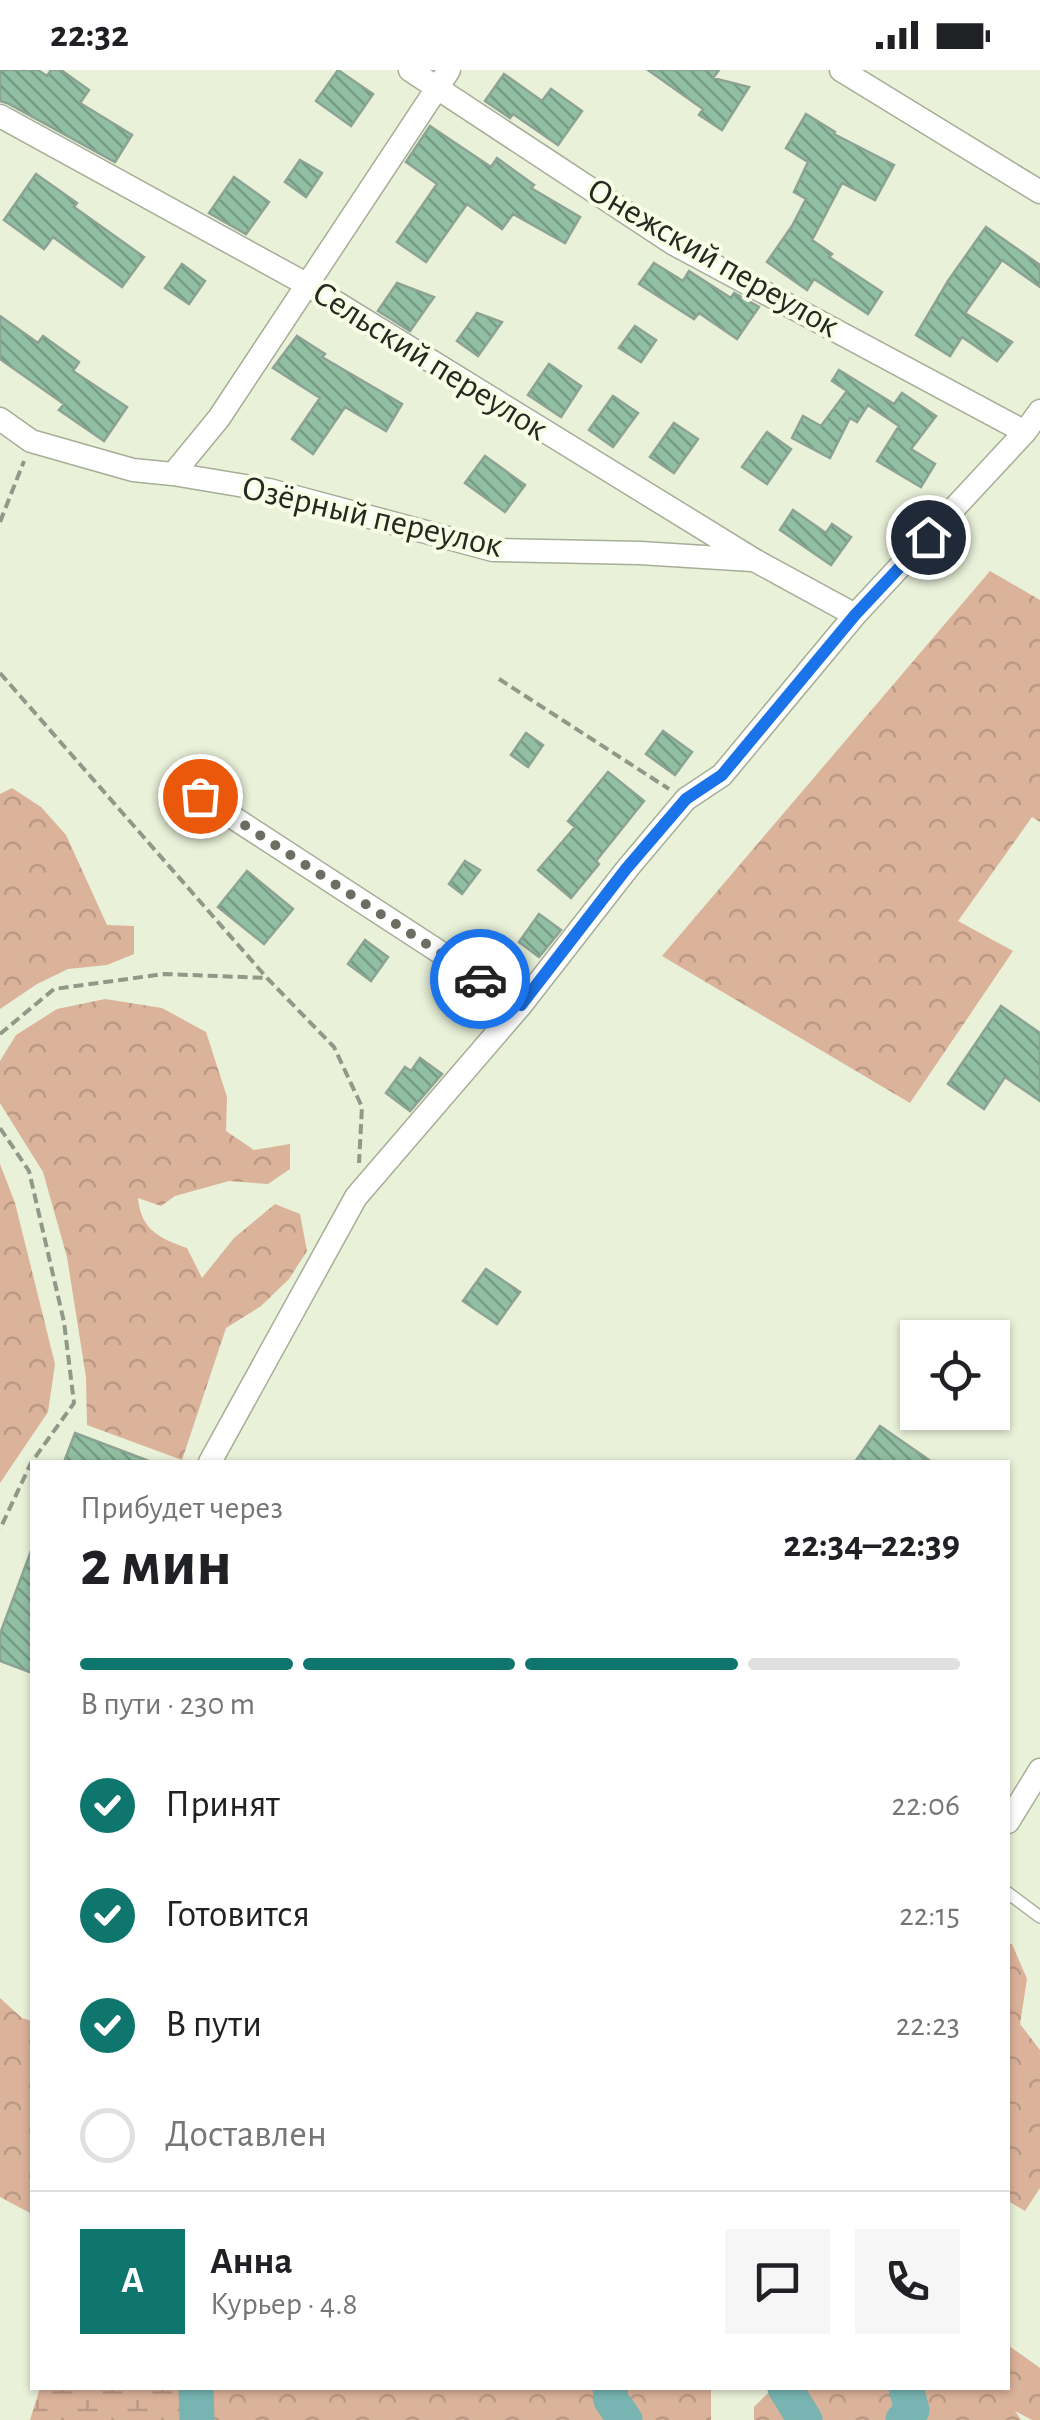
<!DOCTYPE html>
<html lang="ru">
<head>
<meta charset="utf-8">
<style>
  body { margin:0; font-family:"Alegreya Sans",sans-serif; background:#f6f6f6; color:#202124; height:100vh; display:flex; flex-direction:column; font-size:38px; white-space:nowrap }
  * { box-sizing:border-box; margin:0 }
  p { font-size:32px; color:#757577 }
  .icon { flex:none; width:55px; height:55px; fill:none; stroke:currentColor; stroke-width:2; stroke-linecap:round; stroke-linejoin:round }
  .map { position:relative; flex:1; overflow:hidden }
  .side { position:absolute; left:30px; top:1390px; width:980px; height:930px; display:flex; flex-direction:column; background:#fff; border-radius:0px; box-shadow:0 2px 8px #0004 }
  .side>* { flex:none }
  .fabs { position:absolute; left:900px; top:1250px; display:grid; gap:20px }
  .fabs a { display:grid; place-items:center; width:110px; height:110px; border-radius:0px; background:#fff; box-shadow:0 2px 8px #0004; font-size:50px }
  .pin { position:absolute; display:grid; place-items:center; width:85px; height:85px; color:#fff; margin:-42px; border:5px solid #fff; border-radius:50%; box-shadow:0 2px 10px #0007 }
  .courier { position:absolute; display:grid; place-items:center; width:100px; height:100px; margin:-50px; border:8px solid #1a73e8; border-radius:50%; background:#fff; color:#222; box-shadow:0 2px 12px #0007 }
  .headline em { font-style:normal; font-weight:700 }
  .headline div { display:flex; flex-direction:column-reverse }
  .headline { display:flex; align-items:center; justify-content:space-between; height:170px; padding:0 50px }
  h1 { font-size:65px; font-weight:700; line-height:75px }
  .bar { display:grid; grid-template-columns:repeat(4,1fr); gap:15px 10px; align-content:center; height:120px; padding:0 50px }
  .bar i { height:12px; border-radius:8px; background:#e0e0e0 }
  .bar .selected { background:#0f766e }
  .bar p { grid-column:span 4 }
  .line { display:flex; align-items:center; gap:25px; padding:0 50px; border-top:2px solid #e0e0e0 }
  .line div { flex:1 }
  .round { display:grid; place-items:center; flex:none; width:105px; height:105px; border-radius:0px; background:#f6f6f6 }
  ol { padding:0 50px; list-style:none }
  li { display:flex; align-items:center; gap:30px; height:110px }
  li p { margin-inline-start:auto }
  li .icon { padding:10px; border-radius:50%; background:#0f766e; color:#fff; stroke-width:4 }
  li:last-child { color:#757577 }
  li i { width:55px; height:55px; border:5px solid #e0e0e0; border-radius:50% }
  .status { display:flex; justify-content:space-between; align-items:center; height:70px; padding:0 50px; background:#fff; direction:ltr }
  .status svg { height:28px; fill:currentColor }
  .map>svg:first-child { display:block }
</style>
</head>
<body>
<div class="status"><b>22:32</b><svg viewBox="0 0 49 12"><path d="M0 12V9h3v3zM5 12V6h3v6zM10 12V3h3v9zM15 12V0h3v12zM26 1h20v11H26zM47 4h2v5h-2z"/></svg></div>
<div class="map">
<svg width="1040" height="2350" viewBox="0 0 1040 2350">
  <defs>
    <pattern id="forest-crowns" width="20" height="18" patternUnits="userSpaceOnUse" patternTransform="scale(2.5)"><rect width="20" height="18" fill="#dbb29a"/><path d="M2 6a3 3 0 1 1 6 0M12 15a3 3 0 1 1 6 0" fill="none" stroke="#bc9984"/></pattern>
    <pattern id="wetland-marsh" width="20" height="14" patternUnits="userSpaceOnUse" patternTransform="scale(2.5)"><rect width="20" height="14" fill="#dbb29a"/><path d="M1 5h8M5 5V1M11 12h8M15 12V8" fill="none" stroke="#bc9984"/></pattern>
    <pattern id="building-back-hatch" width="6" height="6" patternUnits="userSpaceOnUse" patternTransform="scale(2.5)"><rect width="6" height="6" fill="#91bfa3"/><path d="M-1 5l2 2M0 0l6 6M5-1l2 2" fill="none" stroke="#769b84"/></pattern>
  </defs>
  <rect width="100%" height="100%" fill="#e9f1d9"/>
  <path fill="url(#forest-crowns)" d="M990,501L1040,530V752L1032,747L958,851L1013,881L910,1033L662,886Z
    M12,718L41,737L66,765L107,855L134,856V884L107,895L68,899L37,914L0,939V724Z
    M105,929L162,938L206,962L227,1027L226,1061L254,1080L290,1074V1099L268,1114L229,1111L175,1126L161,1136L138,1128C141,1160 159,1168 187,1178L202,1208L234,1168L275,1134L300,1144L307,1181L289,1209L261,1236L226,1258L182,1390L87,1355L86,1307L67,1187L43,1102L0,1033V991L16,965L57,939Z
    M0,1094L15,1133L55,1294L48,1342L0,1413Z
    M1008,1873L1012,1874L1027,1909L1020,1954L1040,1980V2118L1025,2141L1008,2131Z
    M0,1928L22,1948L32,1951V2144L0,2127Z
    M1008,2275L1040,2298V2350H1032L1015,2341L1021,2350H754V2337L773,2318H1008Z
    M214,2318H711V2350H201L212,2345Z"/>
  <path fill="url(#wetland-marsh)" d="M40,2318H214L212,2345L201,2350H30Z"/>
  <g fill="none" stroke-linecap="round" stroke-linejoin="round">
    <path stroke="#78b5b2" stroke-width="35" d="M196,2318L197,2350
      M610,2318L611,2330L625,2350
      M785,2318L805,2350
      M903,2350L912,2340L906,2318"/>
  </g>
  <path fill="url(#building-back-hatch)" stroke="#8ca394" stroke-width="2.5" d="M0,0H38L47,6L51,0H61L89,20L80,33L132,65L115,92L7,33L0,31Z
    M338,0L373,24L351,56L316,31Z
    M648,0H719L713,8L749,17L722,60L699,45L703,39Z
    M504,4L542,31L551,19L582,41L558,75L513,44L510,48L485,31Z
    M806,44L835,62L834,64L894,95L875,130L842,113L812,170L832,184L829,187L882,222L868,244L814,209L807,220L767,192L792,156L806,129L794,122L808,92L786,78Z
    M430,56L491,97L497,88L534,115L531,118L580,147L565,173L513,144L502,159L467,134L426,192L397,172L437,114L406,92Z
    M300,90L322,103L306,127L285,112Z
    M36,104L77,133L74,137L144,187L122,217L53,167L44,179L4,150Z
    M234,107L269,132L246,164L209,143Z
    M986,157L1040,195V217L1002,190L965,243L1012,272L997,291L962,267L950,286L916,265L948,211Z
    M654,193L683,211L689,201L731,228L734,223L759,237L737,269L699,243L694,249L639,214Z
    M182,194L205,211L189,234L165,218Z
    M397,213L434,227L410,261L378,241Z
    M477,243L502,252L478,286L457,271Z
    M0,246L38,273L43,266L79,292L73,301L127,337L104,371L59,340L64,334L0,289Z
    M635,256L656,270L641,292L619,278Z
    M297,266L325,284L322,287L402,334L386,361L345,337L313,384L292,369L320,328L273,298Z
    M549,294L581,316L561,347L528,325Z
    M839,300L894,334L902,323L936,346L911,379L935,394L921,417L877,391L899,356L868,335L857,352L850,348L830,388L792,368L803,346L821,356L847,321L832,311Z
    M613,326L638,343L613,377L589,360Z
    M674,353L698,369L674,403L650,387Z
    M767,362L791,379L767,414L742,397Z
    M485,386L525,415L505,442L465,413Z
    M793,440L826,463L832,454L851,467L831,495L780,460Z
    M663,661L692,682L675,705L646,684Z
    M526,663L543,675L528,697L511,685Z
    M608,702L644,731L596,791L599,794L571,828L538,800L575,757L568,751Z
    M465,791L480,800L462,824L449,814Z
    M247,801L293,839L264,874L218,837Z
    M539,844L561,860L539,887L519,872Z
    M365,870L388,887L371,911L348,894Z
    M1001,936L1040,963V1031L1005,1007L984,1039L948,1014Z
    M420,988L442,1004L410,1041L386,1023L405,997L411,1001Z
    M486,1199L520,1222L497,1254L463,1231Z
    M880,1356L932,1392H855Z
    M75,1363L149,1391L148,1392H64Z
    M31,1481H32V1603L0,1591V1564Z"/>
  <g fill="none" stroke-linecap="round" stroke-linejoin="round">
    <defs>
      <path id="lane" d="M1008,1823L1040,1847"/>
      <path id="street" d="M410,0L674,174L1025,362
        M841,0L1040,122
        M0,46L306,214L756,491L855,545
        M0,349L31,371L133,400L173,404L269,420L493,480L640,483L752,490
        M173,404L219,348L449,0
        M200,726L521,935
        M210,1392L356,1127L521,935L627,799L686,729L722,705L855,545L1025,362L1040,341
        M1008,1752L1040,1700"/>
    </defs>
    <use href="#lane" stroke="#a6ae97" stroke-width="14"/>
    <use href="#street" stroke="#a6ae97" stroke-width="25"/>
    <path stroke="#929887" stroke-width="4" stroke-dasharray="10 5" stroke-linecap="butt" d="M0,452L24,391
      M0,603L267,908L334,977L362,1037L359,1093
      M499,609L669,719
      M0,964L54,919L164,904L267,908
      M0,1058L29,1101L64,1252L74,1333L31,1393L0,1459"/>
    <use href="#lane" stroke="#fff" stroke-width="11"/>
    <use href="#street" stroke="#fff" stroke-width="22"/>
  </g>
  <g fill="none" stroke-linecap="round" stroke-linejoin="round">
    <path stroke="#6a6f61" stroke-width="10" stroke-dasharray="0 18" d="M200,726L480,909"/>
    <path stroke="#1a73e8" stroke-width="12" d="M480,909L521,935L626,799L686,729L722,705L855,545L928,467"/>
  </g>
  <g text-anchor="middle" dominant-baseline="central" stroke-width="8" stroke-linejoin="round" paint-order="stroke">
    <g font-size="35" fill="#262920" stroke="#f6ffe6">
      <text transform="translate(713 188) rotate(30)">Онежский переулок</text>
      <text transform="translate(430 291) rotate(32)">Сельский переулок</text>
      <text transform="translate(372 447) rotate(13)">Озёрный переулок</text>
    </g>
  </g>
</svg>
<div class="fabs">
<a><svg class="icon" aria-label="locate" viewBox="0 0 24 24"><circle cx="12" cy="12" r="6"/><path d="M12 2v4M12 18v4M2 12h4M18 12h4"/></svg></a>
</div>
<div class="pin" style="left:200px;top:726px;background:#ea580c"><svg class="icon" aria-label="bag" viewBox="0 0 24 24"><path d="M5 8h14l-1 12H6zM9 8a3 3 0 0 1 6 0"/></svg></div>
<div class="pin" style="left:928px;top:467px;background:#1f2937"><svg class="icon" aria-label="home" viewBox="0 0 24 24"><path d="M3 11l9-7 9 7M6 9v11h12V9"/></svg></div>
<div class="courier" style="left:480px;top:909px"><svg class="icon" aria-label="car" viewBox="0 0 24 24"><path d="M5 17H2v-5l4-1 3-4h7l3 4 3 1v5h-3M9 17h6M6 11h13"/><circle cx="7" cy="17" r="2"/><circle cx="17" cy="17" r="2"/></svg></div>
<section class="side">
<div class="headline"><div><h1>2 мин</h1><p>Прибудет через</p></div><em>22:34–22:39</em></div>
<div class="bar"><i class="selected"></i><i class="selected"></i><i class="selected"></i><i></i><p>В пути · 230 m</p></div>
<ol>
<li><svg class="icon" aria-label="check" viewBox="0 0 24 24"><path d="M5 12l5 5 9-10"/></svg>Принят<p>22:06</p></li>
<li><svg class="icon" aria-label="check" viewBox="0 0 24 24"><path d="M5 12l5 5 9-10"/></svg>Готовится<p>22:15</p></li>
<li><svg class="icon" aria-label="check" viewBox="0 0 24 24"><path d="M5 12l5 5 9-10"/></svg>В пути<p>22:23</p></li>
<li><i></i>Доставлен</li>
</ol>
<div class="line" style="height:180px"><b class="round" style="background:#0f766e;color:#fff">А</b><div><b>Анна</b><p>Курьер · 4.8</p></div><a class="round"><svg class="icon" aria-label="chat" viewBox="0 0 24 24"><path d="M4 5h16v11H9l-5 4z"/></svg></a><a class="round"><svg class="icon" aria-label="phone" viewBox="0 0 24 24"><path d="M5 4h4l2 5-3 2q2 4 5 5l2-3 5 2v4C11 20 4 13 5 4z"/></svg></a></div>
</section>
</div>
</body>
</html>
